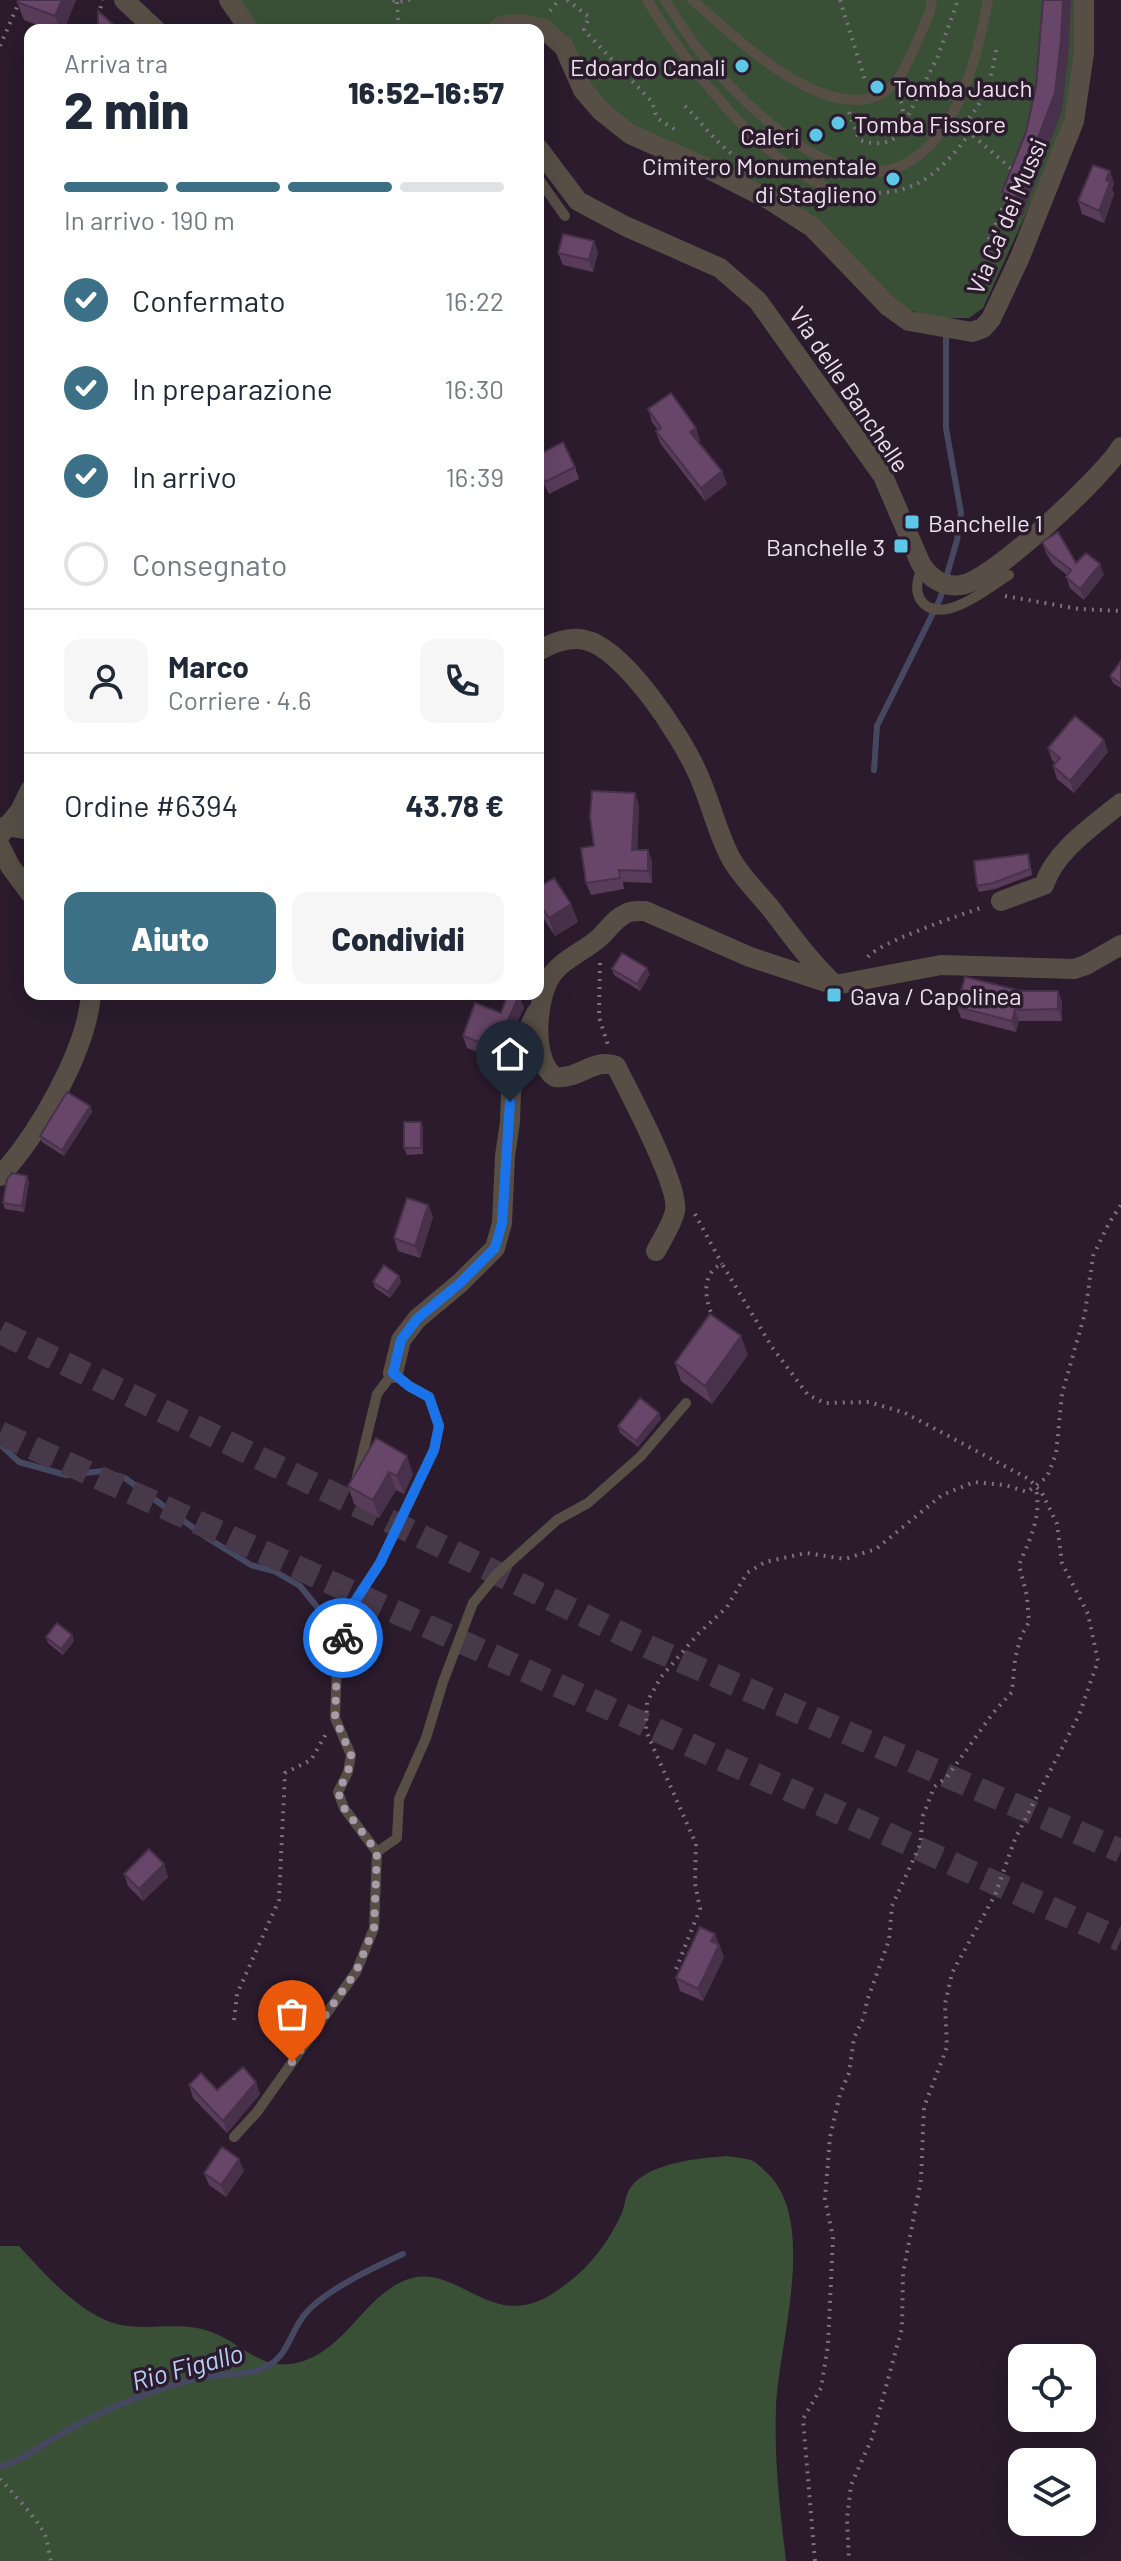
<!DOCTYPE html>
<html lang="it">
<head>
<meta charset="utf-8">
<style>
  body { margin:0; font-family:Barlow,sans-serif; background:#f6f6f7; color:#1f2937; height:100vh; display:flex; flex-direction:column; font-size:30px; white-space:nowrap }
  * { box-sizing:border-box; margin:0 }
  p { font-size:26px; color:#747a83 }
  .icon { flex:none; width:44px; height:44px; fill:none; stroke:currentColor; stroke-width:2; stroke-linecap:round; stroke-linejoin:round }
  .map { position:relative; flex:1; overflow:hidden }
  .sheet { position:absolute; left:24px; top:24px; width:520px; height:976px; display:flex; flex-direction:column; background:#fff; border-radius:16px; box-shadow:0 8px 32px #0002 }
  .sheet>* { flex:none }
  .controls { position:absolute; left:1008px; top:2344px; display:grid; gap:16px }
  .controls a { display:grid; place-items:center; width:88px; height:88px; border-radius:16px; background:#fff; box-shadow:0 8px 32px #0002; font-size:40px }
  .pin { position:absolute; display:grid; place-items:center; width:68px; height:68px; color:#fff; margin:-82px -34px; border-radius:50% 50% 50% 0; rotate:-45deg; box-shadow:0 0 8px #0007 }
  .pin .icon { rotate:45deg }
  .courier { position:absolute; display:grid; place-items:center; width:80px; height:80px; margin:-40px; border:6px solid #1a73e8; border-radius:50%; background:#fff; color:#222; box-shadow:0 2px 10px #0007 }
  .overview em { font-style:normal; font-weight:800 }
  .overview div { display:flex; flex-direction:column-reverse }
  .overview { display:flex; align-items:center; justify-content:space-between; height:136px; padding:0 40px }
  h1 { font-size:52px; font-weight:800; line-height:60px }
  .bar { display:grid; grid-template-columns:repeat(4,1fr); gap:12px 8px; align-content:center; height:96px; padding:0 40px }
  .bar i { height:10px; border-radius:6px; background:#e0e1e3 }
  .bar .current { background:#3b7087 }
  .bar p { grid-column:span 4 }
  .line { display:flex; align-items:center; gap:20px; padding:0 40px; border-top:2px solid #e0e1e3 }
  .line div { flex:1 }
  .round { display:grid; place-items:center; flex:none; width:84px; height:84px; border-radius:16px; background:#f6f6f7 }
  ol { padding:0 40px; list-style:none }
  li { display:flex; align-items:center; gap:24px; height:88px }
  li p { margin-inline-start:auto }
  li .icon { padding:8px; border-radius:50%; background:#3b7087; color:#fff; stroke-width:4 }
  li:last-child { color:#747a83 }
  li i { width:44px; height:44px; border:4px solid #e0e1e3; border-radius:50% }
  .button { display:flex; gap:16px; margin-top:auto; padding:16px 40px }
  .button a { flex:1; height:92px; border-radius:16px; background:#3b7087; color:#fff; font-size:32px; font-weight:800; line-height:92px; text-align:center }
  .button a+a { background:#f6f6f7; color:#1f2937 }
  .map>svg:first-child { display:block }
</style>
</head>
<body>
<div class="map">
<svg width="1121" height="2561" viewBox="0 0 1121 2561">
  <rect width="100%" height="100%" fill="#2b1b2d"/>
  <path fill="#395037" d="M236,0H1077L1075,54L1067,109L1052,157L983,308L969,318H933L899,306L827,229L792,201L645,135L594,96L566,39L490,30H258Z
    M727,2156C734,2157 743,2158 751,2160C756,2162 761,2167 765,2171C820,2219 778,2344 776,2408C774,2460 780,2510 786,2561H0V2246H19C44,2273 68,2301 101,2318C133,2335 169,2321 202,2329C245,2340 262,2381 313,2357C351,2339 371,2289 412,2278C461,2266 493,2334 555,2292C586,2272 605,2248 621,2215C625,2207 625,2194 631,2187C648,2163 699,2158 727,2156Z"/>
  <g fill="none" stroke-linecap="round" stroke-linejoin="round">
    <path stroke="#464861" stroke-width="6" d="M874,770L877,726L940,599L957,540L961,513L946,428V337
      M0,1444L19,1462L66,1475L103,1471L125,1478L206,1537L251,1565L274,1571L300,1586L318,1608L335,1622
      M0,2467C26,2459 50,2439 75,2426C113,2406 157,2388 199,2378C222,2373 251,2377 271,2364C289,2352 292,2329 305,2314C325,2290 375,2267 403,2254"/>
    <path stroke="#48394a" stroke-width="24" stroke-dasharray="24 12" stroke-linecap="butt" d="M0,1332L651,1648L1121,1851
      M0,1433L1121,1940"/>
    <path stroke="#7e7180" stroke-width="4" stroke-dasharray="2 6" stroke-linecap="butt" d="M393,0L397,2L410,0
      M567,0L589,17L584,30L652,102L657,118L677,131
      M840,0L866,83
      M397,2L399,30
      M550,11L559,0
      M99,16L102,0
      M0,46L20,0
      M685,106C702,123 716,143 736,157
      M849,112L859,140C897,152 911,129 899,95
      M969,118C987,97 993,71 997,45
      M905,122L938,56L958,0
      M959,128L970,133L1015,172
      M839,190C905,200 931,185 970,133
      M999,252L985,248L1007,198
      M1005,596L1079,609L1121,611
      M868,957C879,942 961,915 983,907
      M600,963L599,1017L608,1045
      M695,1214L722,1264
      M714,1319C705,1302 700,1273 722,1264L772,1347L808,1395L825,1403L869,1402L905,1413L1029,1479L1042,1493L1057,1524L1062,1563L1088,1614L1098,1661L1079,1715L1015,1839L995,1895L952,1973L945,2004L947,2047L924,2107L921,2180L903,2273L902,2328L872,2438L851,2485L847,2519L849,2561
      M676,1969L700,1909L695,1883L696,1844L646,1731L647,1702L661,1677L698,1634L727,1607L747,1573L765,1562L806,1553L845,1559L876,1549L942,1495L974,1482L1005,1485L1027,1492L1047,1477L1056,1454L1062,1394L1085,1313L1093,1256L1109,1223L1121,1205
      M234,2020L237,1994L279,1900L285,1773L311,1760L326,1734
      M0,2479C11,2491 40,2522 45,2535C48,2543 49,2553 51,2561
      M815,2561L803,2419L821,2388L828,2345L833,2237L825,2199L830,2137L840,2094L849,2073L854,2038L864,2017L867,2001L889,1940L892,1906L920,1845L923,1816L934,1787L947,1777L993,1713L1012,1692L1015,1659L1021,1636L1029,1622L1027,1596L1019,1565C1029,1541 1042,1517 1036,1489"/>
    <path stroke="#574f46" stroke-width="10" d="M647,0C686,63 757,159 827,187
      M665,0C676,17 687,35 699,50C739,100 835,200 905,164C959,136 978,54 988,0
      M692,0C734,35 839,141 895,83C906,71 922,29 930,12L932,0
      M538,178L565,216
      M922,566C918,579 913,592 923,603C944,625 989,587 1009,575
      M377,1852L397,1838L399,1799L426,1738L443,1682L473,1603L497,1574L557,1520L588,1503L641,1456L686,1403
      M234,2137L257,2112L356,1972L374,1928L377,1852L344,1808L338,1792L348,1772L351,1755L335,1718L337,1665L348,1612L380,1563L434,1450L439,1426L429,1397L409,1386L393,1373L377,1394L357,1477"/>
    <path stroke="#574f46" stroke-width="20" d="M124,0L156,30
      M229,0L250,30
      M497,30L503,25L521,24L544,29L564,47L583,90L601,111L630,134L711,170L770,200L812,227L888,306L909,321L972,332L983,328L991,319L1020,257L1074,121L1084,53V0
      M538,148L578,201L625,226L720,268L758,301L883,476L920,562C928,577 943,588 961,585C992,581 1104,476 1121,447
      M538,651C552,643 568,636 585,640C624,648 681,736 697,772C711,801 717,835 733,862C743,878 756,891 768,905C789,932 809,961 835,985
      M6,826L30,830
      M0,835L20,811L30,790
      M0,846L10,866L30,893
      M1001,901L1044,885C1055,851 1094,825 1121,803
      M0,1176C38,1135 87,1050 91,994
      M656,1251C662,1239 672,1225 675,1211C680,1187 629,1092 616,1066C595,1057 578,1080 555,1077C530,1060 536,993 554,972C565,958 586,950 599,938C609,929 614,919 627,913C633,910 639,911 645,911L750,957L835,985L941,965L1074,969L1086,965L1121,945
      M393,1373L401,1340L417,1319L460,1283L495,1248L502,1223L505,1156L510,1122L512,1064L536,1013"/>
  </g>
  <path fill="#593c5a" d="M76,0L64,30H50L24,20L17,2Z
    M1043,0H1071L1068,58L1062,111L1022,216L1009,210L1002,192L1026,132L1036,86Z
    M1110,171L1114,184L1112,189L1114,194L1104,223L1082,214L1078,201Z
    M594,241L598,253L593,272L563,265L558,253Z
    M648,409L696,428L700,441L698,442L722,471L727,484L705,501L660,443L656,431L658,430L652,422Z
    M538,455L575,467L579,479L549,494L538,472Z
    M1042,542L1076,563L1104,575L1084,600L1070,588L1066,577L1067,575L1053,564L1046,553Z
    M1121,661V688L1113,683L1110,676Z
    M1104,740L1108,752L1074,793L1057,779L1053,766L1055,763L1052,760L1048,748Z
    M639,805L637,850H648L652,862V883L623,882L624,889L591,895L586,883L594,846Z
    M1030,860L1032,875L995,889L979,892L977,886Z
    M538,888L571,904L578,922L555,936L538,910Z
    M612,969L650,974L640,991L614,975Z
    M1021,991H1058L1062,1003V1021H1019L1016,1032L961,1018L957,1007Z
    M519,996L524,1008L500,1060L467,1048L463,1036L501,1013Z
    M90,1106L92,1112L64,1156L42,1142L40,1136Z
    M421,1122L423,1128V1154L407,1155L404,1148Z
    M27,1176L29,1182L24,1212L5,1209L3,1203Z
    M428,1205L433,1217L420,1258L398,1251L394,1238Z
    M399,1276L401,1282L390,1298L375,1288L373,1282Z
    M748,1355L712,1404L681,1381L675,1363Z
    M659,1413L661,1419L638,1447L620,1433L618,1426Z
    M376,1438L413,1474L404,1494L396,1490L379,1518L354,1504L348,1486Z
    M72,1635L74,1641L63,1655L48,1643L46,1637Z
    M164,1864L168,1877L143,1901L128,1886L124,1874Z
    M719,1945L724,1957L703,2001L680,1991L676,1978Z
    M189,2085L217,2090L260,2094L227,2133L193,2098Z
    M244,2171L226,2197L209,2185L204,2173Z"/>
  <path fill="#48314a" d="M62,0H76L64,30H60L55,16Z
    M1063,0H1071L1068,58L1062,111L1022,216L1015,198Z
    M1110,171L1114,184L1112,189L1114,194L1104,223L1099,211L1106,180Z
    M594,241L598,253L593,272L589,260Z
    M696,428L700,441L695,444L690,432Z
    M722,471L727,484L705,501L701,488Z
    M1100,564L1104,575L1084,600L1080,589Z
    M1104,740L1108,752L1074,793L1070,781Z
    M635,793L639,805L637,861L632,850Z
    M648,850L652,862V883L648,871Z
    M571,904L578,922L555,936L549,918Z
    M647,968L650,974L640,991L637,984Z
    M1058,991L1062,1003V1021L1058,1009Z
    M519,996L524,1008L500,1060L495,1048Z
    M1015,1010L1019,1021L1016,1032L1012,1021Z
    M90,1106L92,1112L64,1156L62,1150Z
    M421,1122L423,1128V1154L421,1148Z
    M27,1176L29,1182L24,1212L22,1206Z
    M428,1205L433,1217L420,1258L415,1246Z
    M399,1276L401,1282L390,1298L388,1292Z
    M741,1336L748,1355L712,1404L705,1386Z
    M659,1413L661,1419L638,1447L636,1441Z
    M407,1456L413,1474L404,1494L397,1476Z
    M389,1472L396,1490L379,1518L373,1500Z
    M72,1635L74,1641L63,1655L61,1649Z
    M164,1864L168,1877L143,1901L139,1889Z
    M715,1934L724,1957L703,2001L698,1989L711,1941Z
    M256,2082L260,2094L227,2133L223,2121Z
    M239,2159L244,2171L226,2197L221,2185Z"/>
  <path fill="#674669" stroke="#48314a" stroke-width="2" d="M18,0H62L55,16L17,2Z
    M1043,0H1063L1061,40L1055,93L1015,198L1002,192L1026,132L1036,86Z
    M98,11L119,30H98Z
    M1093,165L1110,171L1106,180L1110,182L1099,211L1078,201Z
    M563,234L594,241L589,260L558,253Z
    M671,393L696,428L690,432L722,471L701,488L656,431L661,428L648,409Z
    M563,442L575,467L545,482L538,469V455Z
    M1058,532L1076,563L1086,553L1100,564L1080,589L1066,577L1071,570L1049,553L1042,542Z
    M1121,661V684L1110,676Z
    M1075,716L1104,740L1070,781L1053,766L1060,758L1048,748Z
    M592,791L635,793L632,850H648V871L619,870L620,878L586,883L581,848L594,846L590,817Z
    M1028,854L1030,869L993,883L977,886L974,861Z
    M554,878L571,904L549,918L538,902V888Z
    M622,953L647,968L637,984L612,969Z
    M965,977L1021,991H1058V1009L1015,1010L1012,1021L957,1007Z
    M508,994H514L519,996L495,1048L463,1036L475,1003L501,1013Z
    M67,1092L90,1106L62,1150L40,1136Z
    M404,1122H421V1148H404Z
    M12,1173L27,1176L22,1206L3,1203L7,1179Z
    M407,1198L428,1205L415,1246L394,1238Z
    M384,1265L399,1276L388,1292L373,1282Z
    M710,1314L741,1336L705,1386L675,1363Z
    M640,1398L659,1413L636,1441L618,1426Z
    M376,1438L407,1456L397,1476L389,1472L373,1500L348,1486Z
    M57,1623L72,1635L61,1649L46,1637Z
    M149,1849L164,1864L139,1889L124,1874Z
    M700,1927L715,1934L711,1941L719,1945L698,1989L676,1978Z
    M243,2067L256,2082L223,2121L189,2085L201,2073L217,2090Z
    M222,2147L239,2159L221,2185L204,2173Z"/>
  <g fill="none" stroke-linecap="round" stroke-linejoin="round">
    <path stroke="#a89ba9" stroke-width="8" stroke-dasharray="0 14.4" d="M292,2062L356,1972L374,1928L377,1852L344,1808L338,1792L348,1772L351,1755L335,1718L337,1665L343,1638"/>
    <path stroke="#1a73e8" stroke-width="10" d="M343,1638L348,1612L380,1563L434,1450L439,1426L429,1397L409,1386L393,1373L401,1340L417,1319L460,1283L495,1248L502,1223L510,1102"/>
  </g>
  <g fill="#5dc7e8" stroke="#2b1b2d" stroke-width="3">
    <circle cx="742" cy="66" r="8"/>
    <circle cx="877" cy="87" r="8"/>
    <circle cx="838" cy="123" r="8"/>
    <circle cx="816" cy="135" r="8"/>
    <circle cx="893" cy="179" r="8"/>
    <rect x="904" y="514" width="16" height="16" rx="4"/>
    <rect x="893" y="538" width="16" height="16" rx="4"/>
    <rect x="826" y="987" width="16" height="16" rx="4"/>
  </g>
  <g text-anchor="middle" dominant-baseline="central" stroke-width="7" stroke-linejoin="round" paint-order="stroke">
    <g font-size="24" fill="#ebe0ec" stroke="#2b1b2d" text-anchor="end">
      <text x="726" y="66">Edoardo Canali</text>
      <text x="893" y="87" text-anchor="start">Tomba Jauch</text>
      <text x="854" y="123" text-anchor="start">Tomba Fissore</text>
      <text x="800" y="135">Caleri</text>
      <text x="877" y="165">Cimitero Monumentale<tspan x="877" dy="28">di Staglieno</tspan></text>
      <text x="928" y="522" text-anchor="start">Banchelle 1</text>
      <text x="885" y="546">Banchelle 3</text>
      <text x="850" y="995" text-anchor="start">Gava / Capolinea</text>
    </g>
    <g font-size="24" fill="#ebe0ec" stroke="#2b1b2d">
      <text transform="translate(1006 216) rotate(-67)">Via Ca' dei Mussi</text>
      <text transform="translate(850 389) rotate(56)">Via delle Banchelle</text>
    </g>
    <g font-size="26" font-style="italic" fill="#b7d1f6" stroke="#2b1b2d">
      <text transform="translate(187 2366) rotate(-15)">Rio Figallo</text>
    </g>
  </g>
</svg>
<div class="controls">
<a><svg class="icon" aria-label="locate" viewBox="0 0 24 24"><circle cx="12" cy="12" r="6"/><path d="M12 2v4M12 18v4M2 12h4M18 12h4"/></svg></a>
<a><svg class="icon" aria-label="layers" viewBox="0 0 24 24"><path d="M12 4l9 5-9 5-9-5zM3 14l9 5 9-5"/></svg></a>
</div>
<div class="pin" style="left:292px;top:2062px;background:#ea580c"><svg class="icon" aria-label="bag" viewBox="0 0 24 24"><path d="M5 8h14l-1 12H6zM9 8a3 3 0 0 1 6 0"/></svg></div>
<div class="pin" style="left:510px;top:1102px;background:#1f2937"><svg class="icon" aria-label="home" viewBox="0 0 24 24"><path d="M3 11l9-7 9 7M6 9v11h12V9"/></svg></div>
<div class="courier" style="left:343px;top:1638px"><svg class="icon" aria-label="bike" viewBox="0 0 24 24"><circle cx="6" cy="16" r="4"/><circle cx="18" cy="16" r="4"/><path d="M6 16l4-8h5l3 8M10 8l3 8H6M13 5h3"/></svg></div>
<section class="sheet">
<div class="overview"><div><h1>2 min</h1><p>Arriva tra</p></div><em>16:52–16:57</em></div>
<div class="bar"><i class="current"></i><i class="current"></i><i class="current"></i><i></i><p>In arrivo · 190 m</p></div>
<ol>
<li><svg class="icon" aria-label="check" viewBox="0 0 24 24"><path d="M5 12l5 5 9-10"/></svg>Confermato<p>16:22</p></li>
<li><svg class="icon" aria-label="check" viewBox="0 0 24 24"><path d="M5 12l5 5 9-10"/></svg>In preparazione<p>16:30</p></li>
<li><svg class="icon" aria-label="check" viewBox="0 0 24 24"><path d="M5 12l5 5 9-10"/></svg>In arrivo<p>16:39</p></li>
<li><i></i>Consegnato</li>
</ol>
<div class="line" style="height:144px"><a class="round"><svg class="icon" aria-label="person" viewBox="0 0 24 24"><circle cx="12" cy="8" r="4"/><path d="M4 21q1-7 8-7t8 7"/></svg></a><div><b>Marco</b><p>Corriere · 4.6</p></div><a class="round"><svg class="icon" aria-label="phone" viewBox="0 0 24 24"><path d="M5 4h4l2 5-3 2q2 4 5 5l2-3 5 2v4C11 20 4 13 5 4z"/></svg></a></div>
<div class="line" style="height:104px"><div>Ordine #6394</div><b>43.78 €</b></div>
<div class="button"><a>Aiuto</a><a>Condividi</a></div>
</section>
</div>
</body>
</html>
